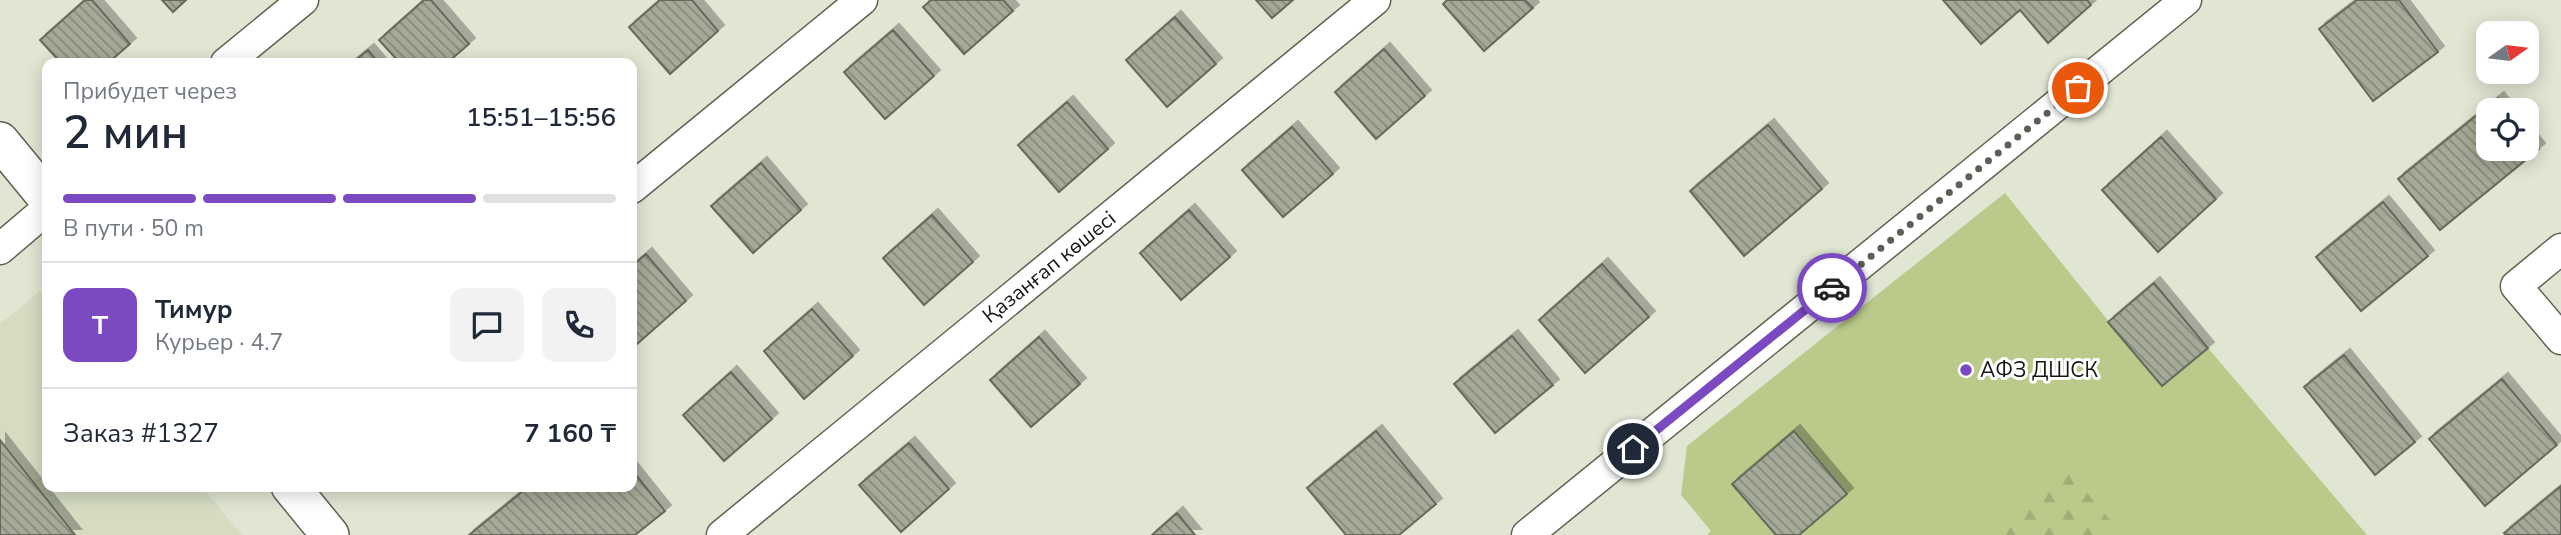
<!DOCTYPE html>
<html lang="ru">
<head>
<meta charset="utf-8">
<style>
  body { margin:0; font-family:"Nunito Sans",sans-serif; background:#f2f2f3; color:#1f2937; height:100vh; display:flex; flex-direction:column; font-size:26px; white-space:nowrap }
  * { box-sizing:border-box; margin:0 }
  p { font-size:23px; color:#747a83 }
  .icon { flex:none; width:38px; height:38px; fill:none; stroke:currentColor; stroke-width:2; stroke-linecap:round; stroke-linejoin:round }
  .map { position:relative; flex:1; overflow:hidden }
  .drawer { position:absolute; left:42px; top:58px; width:595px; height:434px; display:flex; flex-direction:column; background:#fff; border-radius:14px; box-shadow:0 4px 18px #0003 }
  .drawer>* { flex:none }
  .needle { width:46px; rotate:76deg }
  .buttons { position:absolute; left:2476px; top:21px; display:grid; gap:14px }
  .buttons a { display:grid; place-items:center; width:63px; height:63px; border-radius:14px; background:#fff; box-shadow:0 4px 18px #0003; font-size:35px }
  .pin { position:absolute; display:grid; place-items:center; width:60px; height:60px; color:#fff; margin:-30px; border:4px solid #fff; border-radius:50%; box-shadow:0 2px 7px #0007 }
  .courier { position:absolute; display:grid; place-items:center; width:70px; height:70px; margin:-35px; border:5px solid #7b4ac2; border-radius:50%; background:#fff; color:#222; box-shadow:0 2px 9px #0007 }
  .overview em { font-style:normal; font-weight:600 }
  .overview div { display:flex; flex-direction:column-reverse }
  .overview { display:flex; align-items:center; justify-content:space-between; height:119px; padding:0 21px }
  h1 { font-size:46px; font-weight:600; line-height:52px }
  .bar { display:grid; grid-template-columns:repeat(4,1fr); gap:10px 7px; align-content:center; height:84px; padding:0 21px }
  .bar i { height:9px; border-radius:5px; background:#e0e1e3 }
  .bar .active { background:#7b4ac2 }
  .bar p { grid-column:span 4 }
  .line { display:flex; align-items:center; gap:18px; padding:0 21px; border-top:2px solid #e0e1e3 }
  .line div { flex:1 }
  .round { display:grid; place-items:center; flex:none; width:74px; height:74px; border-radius:14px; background:#f2f2f3 }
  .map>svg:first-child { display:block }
</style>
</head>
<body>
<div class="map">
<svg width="2561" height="535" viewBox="0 0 2561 535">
  <defs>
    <pattern id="forest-firs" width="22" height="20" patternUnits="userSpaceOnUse" patternTransform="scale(1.75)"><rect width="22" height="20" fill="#bbca8b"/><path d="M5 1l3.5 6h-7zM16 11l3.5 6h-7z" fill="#a0ad77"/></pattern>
    <pattern id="building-back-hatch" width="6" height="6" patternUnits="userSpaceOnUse" patternTransform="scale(1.75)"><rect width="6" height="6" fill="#a5aa98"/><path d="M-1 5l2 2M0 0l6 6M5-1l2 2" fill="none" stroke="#85897b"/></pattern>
    <filter id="shadow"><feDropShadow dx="6" dy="-6" stdDeviation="0" flood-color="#0004"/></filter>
  </defs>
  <rect width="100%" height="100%" fill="#e1e6d3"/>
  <path fill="#d5dcc2" d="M40,291L47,300V486L202,487L242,535H0V324Z"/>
  <path fill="#bbca8b" d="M2005,193L2161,386L2208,348L2367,535H1707L1711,531L1681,495L1687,446Z"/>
  <path fill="url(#forest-firs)" d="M2064,465L2110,520L2093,535H1982Z"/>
  <path fill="url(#building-back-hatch)" stroke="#666a5a" stroke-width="2" filter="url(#shadow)" d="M85,0H92L130,44L108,63H61L40,40Z
    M162,0H186L173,12Z
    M424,0H431L469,44L447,63H400L379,40Z
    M660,0H692L718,31L670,74L629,27Z
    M931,0H1003L1013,11L964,54L923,7Z
    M1256,0H1293L1272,18Z
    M1447,0H1525L1533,8L1484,51L1443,4Z
    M1943,0H2087L2091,5L2048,43L2020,10L1981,44Z
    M2357,0H2399L2438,52L2373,101L2319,29Z
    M1175,17L1216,64L1167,107L1126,60Z
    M893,30L934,76L885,119L844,72Z
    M1384,49L1425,96L1376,139L1335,92Z
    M368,50L379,63H352Z
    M2498,98L2507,110H2488V149H2527V134L2539,149L2440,230L2398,179Z
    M1067,102L1108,149L1059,192L1018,145Z
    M1768,125L1822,189L1744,256L1690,191Z
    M1292,127L1333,174L1283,217L1242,170Z
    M2161,137L2216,199L2158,252L2102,190Z
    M761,163L801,210L753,253L711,206Z
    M2383,202L2428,256L2361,311L2316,257Z
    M1189,210L1230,257L1181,300L1140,253Z
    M932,215L973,262L924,305L883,258Z
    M646,254L686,301L637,344L632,337V266Z
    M1602,264L1649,317L1585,373L1539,320Z
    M2154,283L2208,348L2162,386L2108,322Z
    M812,309L853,356L804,399L764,351Z
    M1512,336L1553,385L1495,433L1454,384Z
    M1039,337L1080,384L1031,427L990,380Z
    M2344,355L2415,442L2375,475L2304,387Z
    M731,372L772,419L724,461L683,415Z
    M2502,379L2557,445L2485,506L2429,439Z
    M1376,431L1436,504L1399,535H1346L1307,488Z
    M1794,431L1847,494L1799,535H1776L1732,484Z
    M0,440L75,535H0Z
    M909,443L949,489L901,532L859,485Z
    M632,470L665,511L635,535H469L529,486H632Z
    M2561,486V535H2506L2504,533Z
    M1177,513L1195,535H1152Z"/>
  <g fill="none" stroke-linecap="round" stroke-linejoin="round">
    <defs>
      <path id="minor" d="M226,63L303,0
        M632,188L862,0
        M0,249L47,209
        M2561,249L2516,286L2561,339
        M722,535L1375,0
        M1527,535L2186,0"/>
      <path id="tertiary" d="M0,141L47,198
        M290,486L330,535"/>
    </defs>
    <use href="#minor" stroke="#5e6252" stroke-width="33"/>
    <use href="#tertiary" stroke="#5e6252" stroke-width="40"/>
    <use href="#minor" stroke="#fff" stroke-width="30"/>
    <use href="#tertiary" stroke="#fff" stroke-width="37"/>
  </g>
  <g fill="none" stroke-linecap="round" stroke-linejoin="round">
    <path stroke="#5c5f55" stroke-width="7" stroke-dasharray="0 12.6" d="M1832,288L2078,88"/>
    <path stroke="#7b4ac2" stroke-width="9" d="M1633,449L1832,288"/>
  </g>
  <circle fill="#7b4ac2" stroke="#fff" stroke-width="2.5" cx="1966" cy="370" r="7"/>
  <g text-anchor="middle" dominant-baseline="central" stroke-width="6" stroke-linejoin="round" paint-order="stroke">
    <g font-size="21" fill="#151711" stroke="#fff">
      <text transform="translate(1049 267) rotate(-39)">Қазанғап көшесі</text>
    </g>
    <g font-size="21" fill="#151711" stroke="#fff" text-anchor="start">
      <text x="1980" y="370">АФЗ ДШСК</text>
    </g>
  </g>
</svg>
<div class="buttons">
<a><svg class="needle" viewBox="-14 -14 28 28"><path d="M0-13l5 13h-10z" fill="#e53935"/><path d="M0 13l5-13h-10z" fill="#747a83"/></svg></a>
<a><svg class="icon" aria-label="locate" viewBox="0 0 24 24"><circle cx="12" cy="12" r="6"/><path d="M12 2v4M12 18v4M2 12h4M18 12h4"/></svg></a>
</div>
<div class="pin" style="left:2078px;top:88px;background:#ea580c"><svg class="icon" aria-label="bag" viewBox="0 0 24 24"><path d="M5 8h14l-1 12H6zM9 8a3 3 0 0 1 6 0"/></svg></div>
<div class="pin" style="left:1633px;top:449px;background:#1f2937"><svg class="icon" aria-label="home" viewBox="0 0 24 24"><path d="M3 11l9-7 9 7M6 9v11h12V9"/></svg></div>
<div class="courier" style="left:1832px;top:288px"><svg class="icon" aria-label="car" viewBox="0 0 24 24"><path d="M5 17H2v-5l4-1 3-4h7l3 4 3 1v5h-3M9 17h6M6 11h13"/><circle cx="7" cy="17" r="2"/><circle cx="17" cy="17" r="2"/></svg></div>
<section class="drawer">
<div class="overview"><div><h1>2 мин</h1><p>Прибудет через</p></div><em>15:51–15:56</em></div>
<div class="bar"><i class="active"></i><i class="active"></i><i class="active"></i><i></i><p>В пути · 50 m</p></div>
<div class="line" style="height:126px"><b class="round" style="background:#7b4ac2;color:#fff">Т</b><div><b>Тимур</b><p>Курьер · 4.7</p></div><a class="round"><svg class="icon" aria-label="chat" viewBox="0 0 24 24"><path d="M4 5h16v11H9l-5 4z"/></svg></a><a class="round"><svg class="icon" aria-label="phone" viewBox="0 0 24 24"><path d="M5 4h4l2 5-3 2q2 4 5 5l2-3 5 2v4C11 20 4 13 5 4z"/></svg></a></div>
<div class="line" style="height:91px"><div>Заказ #1327</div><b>7 160 ₸</b></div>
</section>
</div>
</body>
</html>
